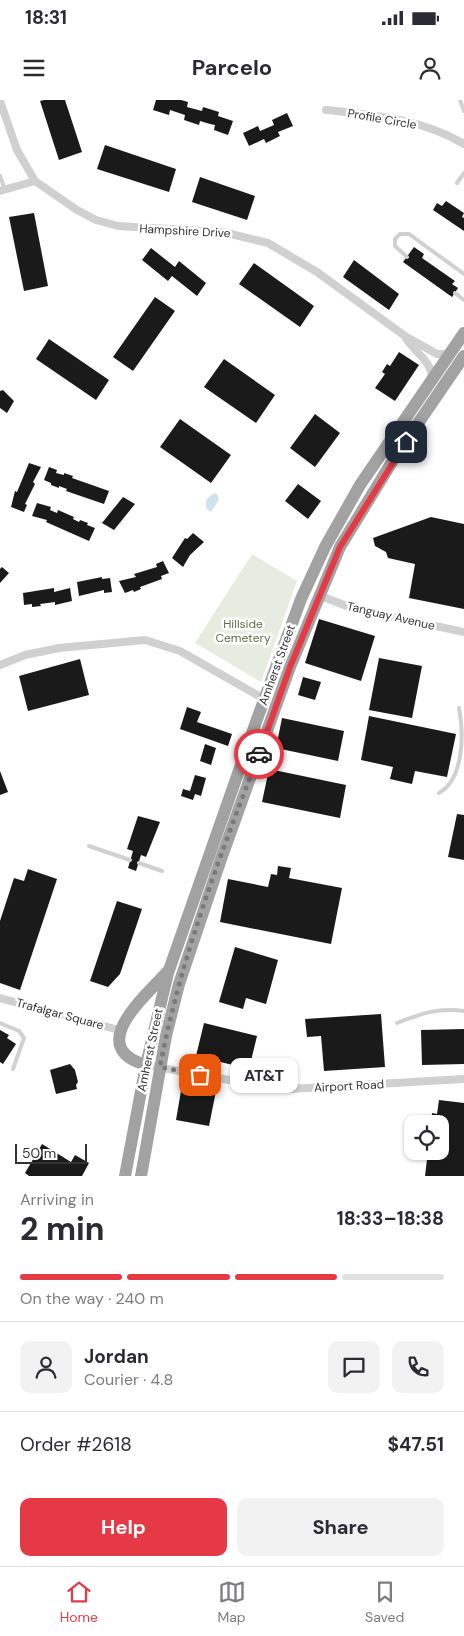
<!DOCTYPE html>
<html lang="en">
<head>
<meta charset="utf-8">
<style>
  body { margin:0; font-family:"DM Sans",sans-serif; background:#f2f2f3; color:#2b2b33; height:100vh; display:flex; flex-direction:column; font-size:19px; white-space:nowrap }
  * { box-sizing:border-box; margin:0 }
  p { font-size:16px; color:#7c7c81 }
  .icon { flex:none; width:28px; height:28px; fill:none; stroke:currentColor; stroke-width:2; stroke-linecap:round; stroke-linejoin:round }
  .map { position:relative; height:1076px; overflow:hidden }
  .side { display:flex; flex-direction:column; background:#fff; flex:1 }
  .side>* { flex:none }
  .fabs { position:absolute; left:404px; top:1015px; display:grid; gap:10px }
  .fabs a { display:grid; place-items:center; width:45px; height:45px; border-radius:10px; background:#fff; box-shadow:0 1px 4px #0004; font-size:25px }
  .scale { position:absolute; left:15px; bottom:12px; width:72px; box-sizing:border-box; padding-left:5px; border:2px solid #333; border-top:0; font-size:14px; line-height:18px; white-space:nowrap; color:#333; -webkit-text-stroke:4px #fff; paint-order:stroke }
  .pin { position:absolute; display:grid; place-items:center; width:42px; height:42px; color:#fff; margin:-21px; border-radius:10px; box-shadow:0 2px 8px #0006 }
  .courier { position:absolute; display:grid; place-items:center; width:50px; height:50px; margin:-25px; border:4px solid #e63946; border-radius:50%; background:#fff; color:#222; box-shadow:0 1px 6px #0007 }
  .bubble { position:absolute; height:35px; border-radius:10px; background:#fff; box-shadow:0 1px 4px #0004; font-size:16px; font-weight:700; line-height:35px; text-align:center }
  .headline em { font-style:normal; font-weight:700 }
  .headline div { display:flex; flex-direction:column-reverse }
  .headline { display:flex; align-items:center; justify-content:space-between; height:85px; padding:0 20px }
  h1 { font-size:32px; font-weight:700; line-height:38px }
  .bar { display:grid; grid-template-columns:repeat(4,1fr); gap:8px 5px; align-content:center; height:60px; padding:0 20px }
  .bar i { height:6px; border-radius:4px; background:#e1e1e2 }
  .bar .current { background:#e63946 }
  .bar p { grid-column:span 4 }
  .line { display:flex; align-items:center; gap:12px; padding:0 20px; border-top:1px solid #e1e1e2 }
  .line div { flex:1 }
  .round { display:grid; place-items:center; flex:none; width:52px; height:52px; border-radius:10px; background:#f2f2f3 }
  .primary-button { display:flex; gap:10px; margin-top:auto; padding:10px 20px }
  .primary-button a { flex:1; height:58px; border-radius:10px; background:#e63946; color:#fff; font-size:20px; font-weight:700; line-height:58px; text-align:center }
  .primary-button a+a { background:#f2f2f3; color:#2b2b33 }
  .status { display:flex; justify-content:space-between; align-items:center; height:35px; padding:0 25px; background:#fff; direction:ltr }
  .status svg { height:14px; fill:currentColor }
  header { display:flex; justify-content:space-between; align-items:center; height:65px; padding:0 20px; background:#fff; font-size:22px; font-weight:700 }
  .tab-bar { display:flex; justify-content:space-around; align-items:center; height:70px; border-top:1px solid #e1e1e2; background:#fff; font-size:14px; color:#7c7c81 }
  .tab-bar a { display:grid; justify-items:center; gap:2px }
  .tab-bar .current { color:#e63946 }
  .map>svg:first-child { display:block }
</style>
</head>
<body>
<div class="status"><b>18:31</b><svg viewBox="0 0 49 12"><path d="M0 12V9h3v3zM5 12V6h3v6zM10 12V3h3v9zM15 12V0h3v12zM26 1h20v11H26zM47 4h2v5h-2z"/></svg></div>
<header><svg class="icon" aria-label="menu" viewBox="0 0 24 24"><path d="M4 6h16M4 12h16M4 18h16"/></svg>Parcelo<svg class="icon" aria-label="person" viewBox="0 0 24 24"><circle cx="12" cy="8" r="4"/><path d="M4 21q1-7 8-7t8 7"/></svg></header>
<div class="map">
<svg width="464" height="1076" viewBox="0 0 464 1076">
  <rect width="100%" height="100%" fill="#fff"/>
  <path fill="#e6ecdf" d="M252,454L297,481L261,582L195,543Z"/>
  <path fill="#cfe2ee" d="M214,393L217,394L219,400L211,412L206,408V400Z"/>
  <path fill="#1a1a1a" d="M44,0H65L82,52L59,60L40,1Z
    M156,0H181L188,2L187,7L202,11L203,7L219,12L218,16L233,21L228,35L214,30L215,25L210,24L200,21L199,25L184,20L185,15L170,10L169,15L153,10Z
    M287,13L293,26L278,32L280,36L266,43L264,39L249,46L243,33L258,26L260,31L274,25L272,20Z
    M105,45L176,69L169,92L97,69Z
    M200,77L255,96L247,120L192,102Z
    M446,101L464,113L462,117L464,118V131L433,110L437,103L442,106Z
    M34,113L48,186L24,191L9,117Z
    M414,147L424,154L422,158L455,181L452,184L458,188L452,197L403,162Z
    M151,148L175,167L179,161L206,183L197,196L172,176L168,181L142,160Z
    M354,160L399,194L389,210L343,177Z
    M254,163L314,206L300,227L239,184Z
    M155,197L175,211L133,271L113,257Z
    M49,239L109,280L96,300L36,259Z
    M399,252L419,265L395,301L375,288L385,274L382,272L387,264L390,266Z
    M224,259L275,295L256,323L204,287Z
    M3,290L14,301L7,313L0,308V291Z
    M315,314L340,333L315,367L290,348Z
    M180,319L231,355L211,383L160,347Z
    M29,363L41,367L33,382L35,384L25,404L27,405L24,412L11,407L15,391L17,392Z
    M49,367L57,370L56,373L64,375V373L73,376L72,378L109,391L104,404L66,391L67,389L59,386V388L51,385V383L44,380Z
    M298,384L321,401L308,419L285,401Z
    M123,397L135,404L114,430L102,423Z
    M37,403L51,407L50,410L57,413L58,410L74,417L73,419L79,422L80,420L88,423L87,425L95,428L89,441L46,422L47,420L32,416Z
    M431,417L464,424V509L409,498L415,464L388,458L386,452L375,446L373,438Z
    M193,433L204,442L190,455L183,467L172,458L185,438L187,439Z
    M163,461L169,473L161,476L162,479L140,487L141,489L134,492L133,490L125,493L119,481L136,477L134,474L157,467L156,464Z
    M2,467L9,473L0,483V469Z
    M102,477V479L110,478L112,492L104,493V490L79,496L77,482Z
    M54,488V492L70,488L72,501L55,505V502L40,504L41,506L32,507V504L24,505L23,493Z
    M319,519L375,536L361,581L305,563Z
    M379,558L422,566L412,618L369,610Z
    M80,559L89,595L28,611L19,576Z
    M303,577L321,582L315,600L298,595Z
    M187,607L201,612L197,622L232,634L228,646L180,629Z
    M369,616L456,634L447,677L415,671L412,684L390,679L393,667L361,660Z
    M282,618L344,631L338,661L276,648Z
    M205,644L216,648L211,665L200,661Z
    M269,669L346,685L340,718L262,702Z
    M0,671L8,692L0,695Z
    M195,675L206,678L201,696L195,694L193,700L181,696L183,689L190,691Z
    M457,714L464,715V760L448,757Z
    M138,716L160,722L146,757L141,755L136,771L128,768L133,751L127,749Z
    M278,766L291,768L289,778L342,788L331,844L220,822L228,779L268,787L271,774L277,775Z
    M28,769L57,779L20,890L0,883V821L14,778L24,781Z
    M117,801L142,809L120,874L108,887L90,881Z
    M235,847L278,860L266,904L246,898L243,909L219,902Z
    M381,914L385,967L324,971L321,936L307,937L305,919Z
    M204,923L257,936L249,969L196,956Z
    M464,929V964L422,965L421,930Z
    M0,930L9,935L7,938L16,944L3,964L0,962Z
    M70,964L75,970L78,982L76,985L77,989L56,994L50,970Z
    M182,985L216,991L209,1026L176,1020Z
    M439,1000L464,1003V1076H425L428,1051H440V1024H431L432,1013L437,1014Z
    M42,1044L71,1062L75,1055L89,1063L82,1076H29L25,1073Z"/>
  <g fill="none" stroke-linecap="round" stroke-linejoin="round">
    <path stroke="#d0d0d0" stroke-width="4" d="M460,0L464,11
      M0,76L5,90
      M457,83L464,73
      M407,157L395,146V139L400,134H409L464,174
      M455,193L464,200
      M439,693C464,679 464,633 459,608
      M89,746L130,760
      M139,763L162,771
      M0,923L19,931L24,938L13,969
      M397,923C420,914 439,907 464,911"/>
    <path stroke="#d0d0d0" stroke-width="8" d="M0,1L17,50L35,81L77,110L96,120L118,126L223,132L268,143L317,172L405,236L437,254H450
      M326,10C373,15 423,19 464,44
      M0,91L35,81
      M406,238C414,252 433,262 432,279
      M318,495L352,508L464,532
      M0,565L25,555L59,548L145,540L180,551L264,599
      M0,898L119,930
      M146,965L235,981L290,989L464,979"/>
    <path stroke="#a2a2a2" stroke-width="12" d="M146,965C84,947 146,896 167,872
      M125,1076L146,965L168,873L256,622L301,499L325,447L360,385L464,233
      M141,1076L166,936L179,884L221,759L290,567L340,447L395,357L464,256"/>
  </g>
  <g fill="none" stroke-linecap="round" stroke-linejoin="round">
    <path stroke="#7a7a7a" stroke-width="5" stroke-dasharray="0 9" d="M200,975L160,967C180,860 220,756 259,654"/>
    <path stroke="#e63946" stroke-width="6" d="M259,654L290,567L340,447L406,342"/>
  </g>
  <g text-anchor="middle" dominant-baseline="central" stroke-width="5" stroke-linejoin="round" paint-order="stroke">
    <g font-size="12" fill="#333" stroke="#fff">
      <text transform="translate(382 19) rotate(10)">Profile Circle</text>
      <text transform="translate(185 131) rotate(3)">Hampshire Drive</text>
      <text transform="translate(391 516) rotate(13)">Tanguay Avenue</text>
      <text transform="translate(277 565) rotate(-70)">Amherst Street</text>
      <text transform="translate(60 914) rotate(15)">Trafalgar Square</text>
      <text transform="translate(150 950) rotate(-78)">Amherst Street</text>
      <text transform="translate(349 986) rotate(-3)">Airport Road</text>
    </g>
    <g font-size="12" fill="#56703f" stroke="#fff">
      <text x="243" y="524">Hillside<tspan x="243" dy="14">Cemetery</tspan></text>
    </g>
  </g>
</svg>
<div class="fabs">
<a><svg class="icon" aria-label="locate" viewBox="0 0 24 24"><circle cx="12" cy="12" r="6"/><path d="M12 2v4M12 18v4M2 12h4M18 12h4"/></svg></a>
</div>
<div class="scale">50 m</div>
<div class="pin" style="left:200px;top:975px;background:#ea580c"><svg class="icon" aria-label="bag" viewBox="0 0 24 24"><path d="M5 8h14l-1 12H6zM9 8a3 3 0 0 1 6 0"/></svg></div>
<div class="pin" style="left:406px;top:342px;background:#1f2937"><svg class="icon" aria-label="home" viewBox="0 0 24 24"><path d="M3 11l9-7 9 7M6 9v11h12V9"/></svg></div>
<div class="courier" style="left:259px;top:654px"><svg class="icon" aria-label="car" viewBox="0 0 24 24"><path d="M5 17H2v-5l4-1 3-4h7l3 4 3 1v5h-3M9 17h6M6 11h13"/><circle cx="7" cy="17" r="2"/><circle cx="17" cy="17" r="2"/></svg></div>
<div class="bubble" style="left:230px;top:958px;width:68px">AT&amp;T</div>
</div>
<section class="side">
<div class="headline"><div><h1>2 min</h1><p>Arriving in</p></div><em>18:33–18:38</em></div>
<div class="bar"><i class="current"></i><i class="current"></i><i class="current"></i><i></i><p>On the way · 240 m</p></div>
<div class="line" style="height:90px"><a class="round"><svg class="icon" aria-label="person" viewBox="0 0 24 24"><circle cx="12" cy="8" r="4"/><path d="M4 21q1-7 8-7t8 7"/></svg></a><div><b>Jordan</b><p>Courier · 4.8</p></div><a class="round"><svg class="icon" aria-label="chat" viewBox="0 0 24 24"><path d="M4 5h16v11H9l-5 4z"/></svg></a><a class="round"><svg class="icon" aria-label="phone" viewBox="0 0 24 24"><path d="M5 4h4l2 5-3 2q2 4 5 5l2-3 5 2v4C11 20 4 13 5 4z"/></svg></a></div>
<div class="line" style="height:65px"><div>Order #2618</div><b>$47.51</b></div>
<div class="primary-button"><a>Help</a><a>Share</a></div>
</section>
<nav class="tab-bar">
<a class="current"><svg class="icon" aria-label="home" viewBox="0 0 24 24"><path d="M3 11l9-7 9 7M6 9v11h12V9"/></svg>Home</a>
<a><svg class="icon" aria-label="map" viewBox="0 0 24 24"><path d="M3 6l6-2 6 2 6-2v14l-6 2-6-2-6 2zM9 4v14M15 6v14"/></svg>Map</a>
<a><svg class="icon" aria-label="saved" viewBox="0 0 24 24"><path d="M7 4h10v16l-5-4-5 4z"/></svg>Saved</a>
</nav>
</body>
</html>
